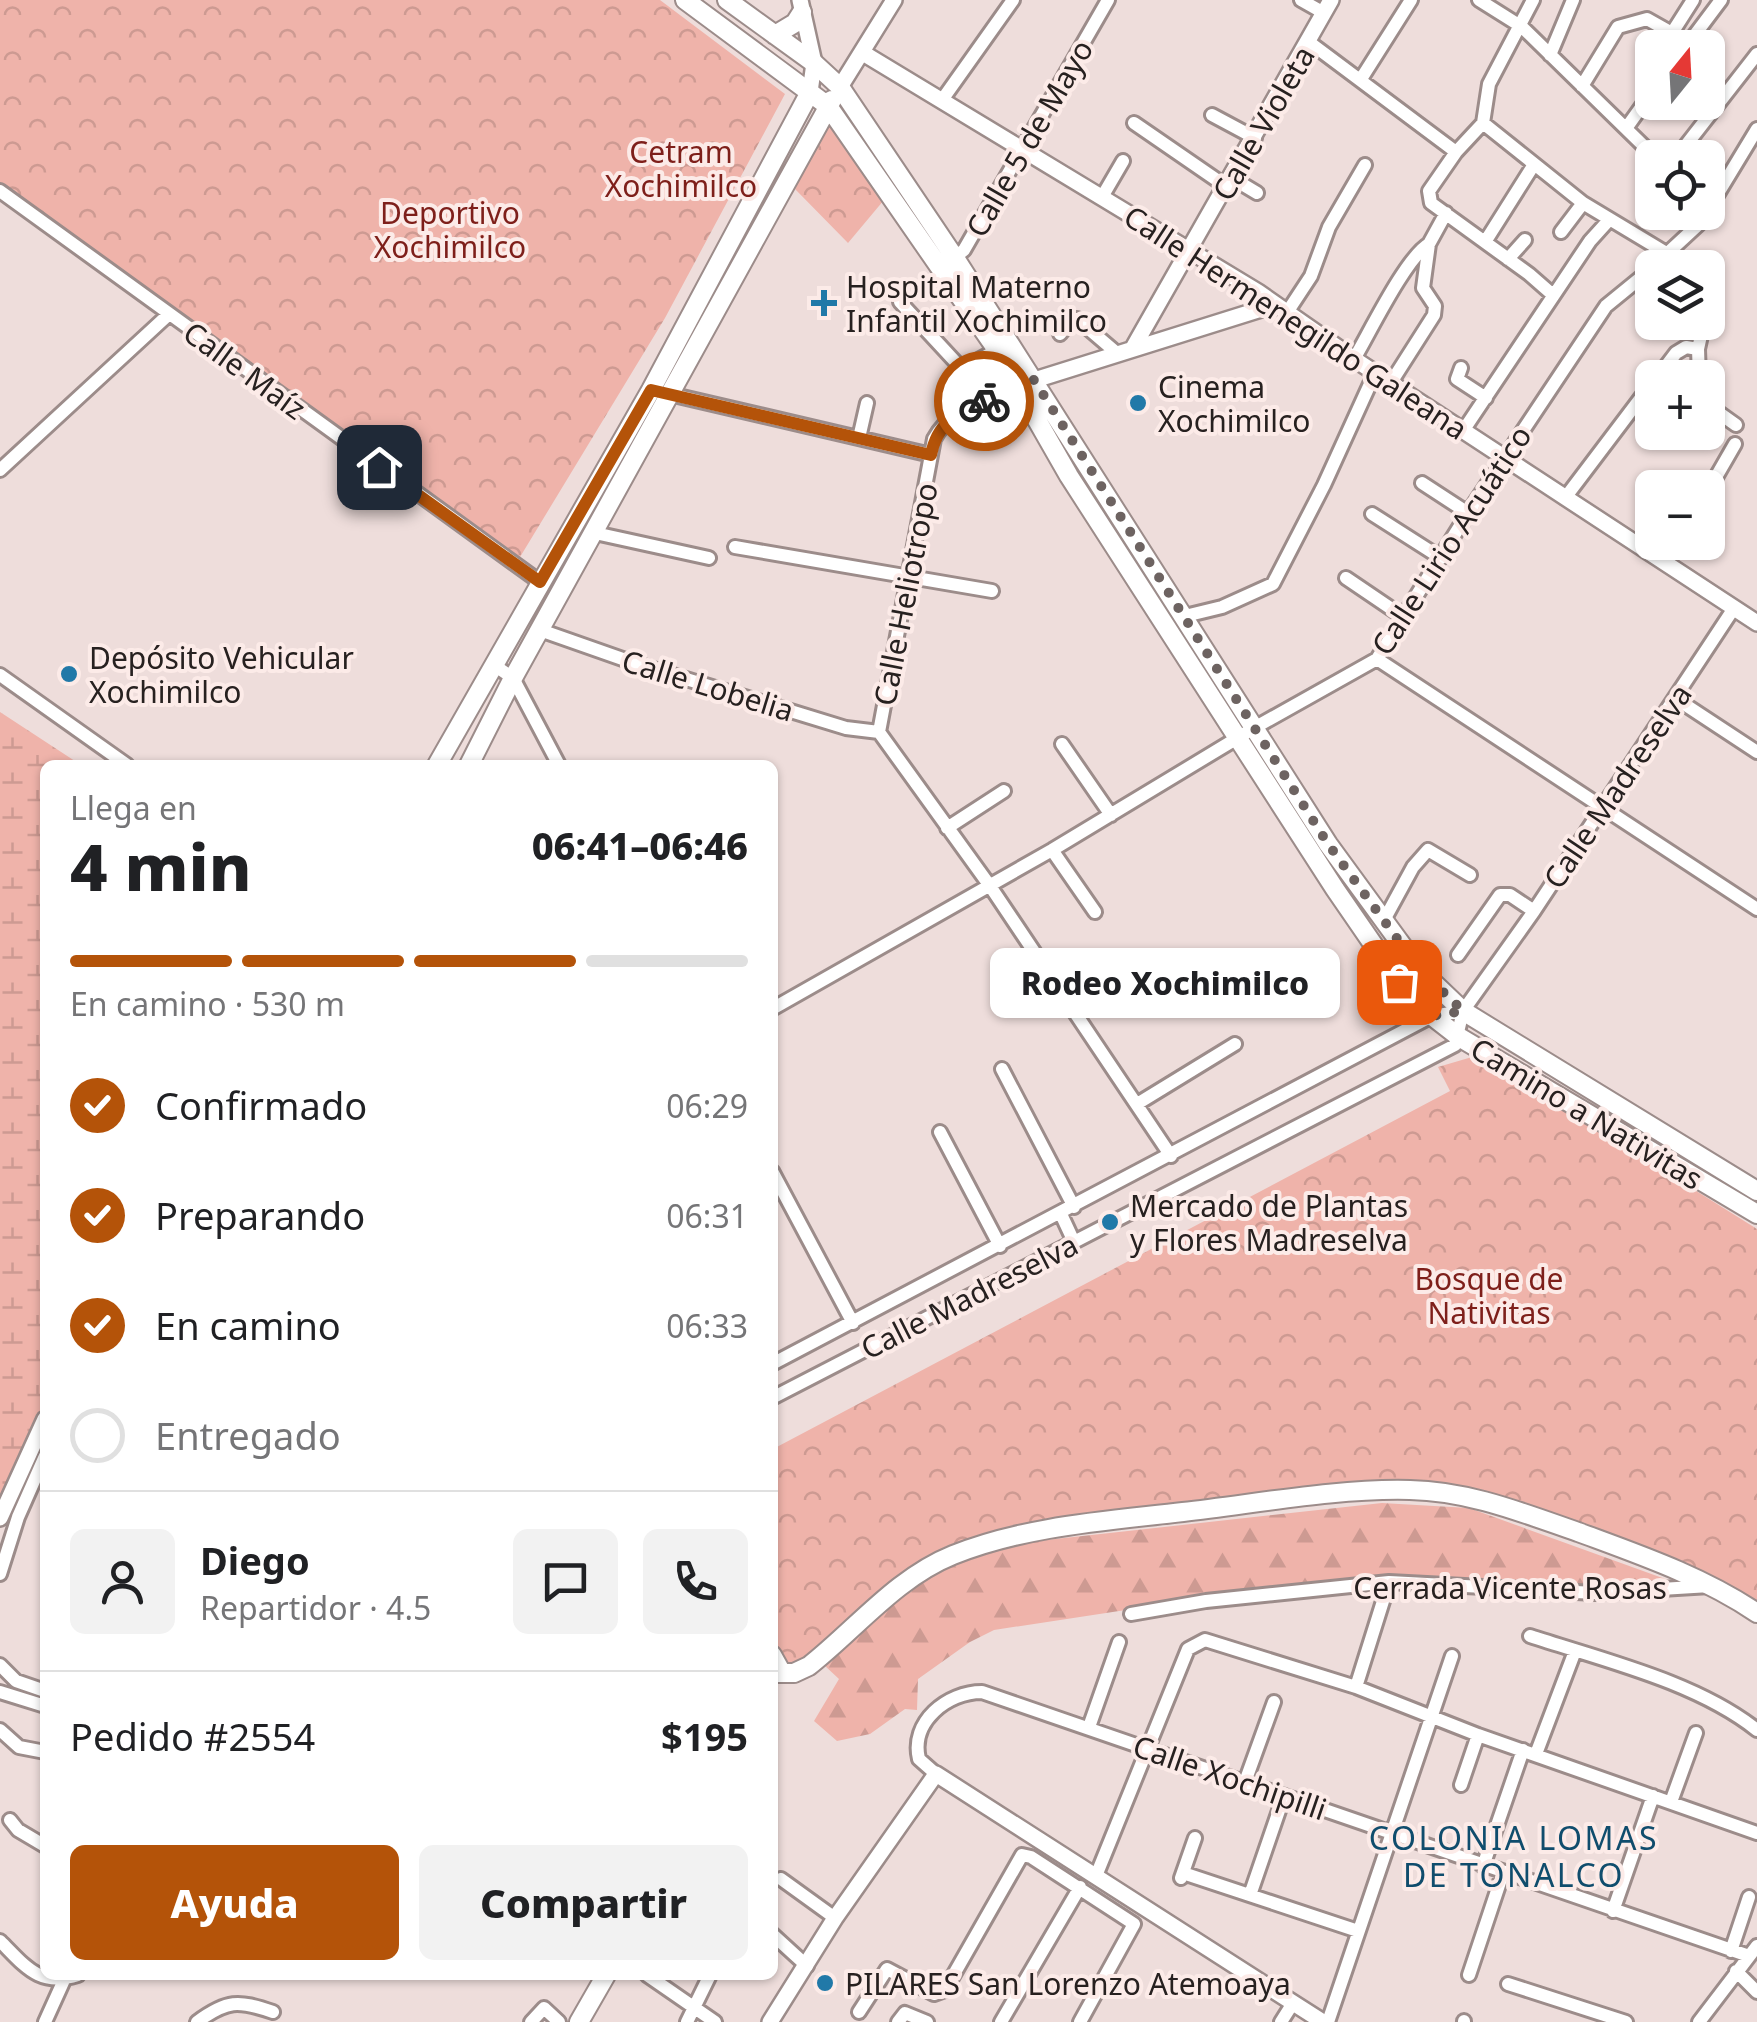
<!DOCTYPE html>
<html lang="es">
<head>
<meta charset="utf-8">
<style>
  body { margin:0; font-family:"Noto Sans",sans-serif; background:#f2f2f2; color:#202124; height:100vh; display:flex; flex-direction:column; font-size:38px; white-space:nowrap }
  * { box-sizing:border-box; margin:0 }
  p { font-size:32px; color:#757577 }
  .icon { flex:none; width:55px; height:55px; fill:none; stroke:currentColor; stroke-width:2; stroke-linecap:round; stroke-linejoin:round }
  .map { position:relative; flex:1; overflow:hidden }
  .drawer { position:absolute; left:40px; top:760px; width:738px; height:1220px; display:flex; flex-direction:column; background:#fff; border-radius:15px; box-shadow:0 2px 8px #0004 }
  .drawer>* { flex:none }
  .needle { width:65px; rotate:18deg }
  .controls { position:absolute; left:1635px; top:30px; display:grid; gap:20px }
  .controls a { display:grid; place-items:center; width:90px; height:90px; border-radius:15px; background:#fff; box-shadow:0 2px 8px #0004; font-size:50px }
  .pin { position:absolute; display:grid; place-items:center; width:85px; height:85px; color:#fff; margin:-42px; border-radius:20px; box-shadow:0 5px 15px #0006 }
  .courier { position:absolute; display:grid; place-items:center; width:100px; height:100px; margin:-50px; border:8px solid #b45309; border-radius:50%; background:#fff; color:#222; box-shadow:0 2px 12px #0007 }
  .bubble { position:absolute; height:70px; border-radius:15px; background:#fff; box-shadow:0 2px 8px #0004; font-size:32px; font-weight:800; line-height:70px; text-align:center }
  .head em { font-style:normal; font-weight:800 }
  .head div { display:flex; flex-direction:column-reverse }
  .head { display:flex; align-items:center; justify-content:space-between; height:170px; padding:0 30px }
  h1 { font-size:65px; font-weight:800; line-height:75px }
  .bar { display:grid; grid-template-columns:repeat(4,1fr); gap:15px 10px; align-content:center; height:120px; padding:0 30px }
  .bar i { height:12px; border-radius:8px; background:#e0e0e0 }
  .bar .selected { background:#b45309 }
  .bar p { grid-column:span 4 }
  .line { display:flex; align-items:center; gap:25px; padding:0 30px; border-top:2px solid #e0e0e0 }
  .line div { flex:1 }
  .round { display:grid; place-items:center; flex:none; width:105px; height:105px; border-radius:15px; background:#f2f2f2 }
  ol { padding:0 30px; list-style:none }
  li { display:flex; align-items:center; gap:30px; height:110px }
  li p { margin-inline-start:auto }
  li .icon { padding:10px; border-radius:50%; background:#b45309; color:#fff; stroke-width:4 }
  li:last-child { color:#757577 }
  li i { width:55px; height:55px; border:5px solid #e0e0e0; border-radius:50% }
  .primary-button { display:flex; gap:20px; margin-top:auto; padding:20px 30px }
  .primary-button a { flex:1; height:115px; border-radius:15px; background:#b45309; color:#fff; font-size:40px; font-weight:800; line-height:115px; text-align:center }
  .primary-button a+a { background:#f2f2f2; color:#202124 }
  .map>svg:first-child { display:block }
</style>
</head>
<body>
<div class="map">
<svg width="1757" height="2022" viewBox="0 0 1757 2022">
  <defs>
    <pattern id="forest-firs" width="22" height="20" patternUnits="userSpaceOnUse" patternTransform="scale(2.5)"><rect width="22" height="20" fill="#efb3aa"/><path d="M5 1l3.5 6h-7zM16 11l3.5 6h-7z" fill="#cd9a92"/></pattern>
    <pattern id="wetland-marsh" width="20" height="14" patternUnits="userSpaceOnUse" patternTransform="scale(2.5)"><rect width="20" height="14" fill="#efb3aa"/><path d="M1 5h8M5 5V1M11 12h8M15 12V8" fill="none" stroke="#cd9a92"/></pattern>
    <pattern id="park-crowns" width="20" height="18" patternUnits="userSpaceOnUse" patternTransform="scale(2.5)"><rect width="20" height="18" fill="#efb3aa"/><path d="M2 6a3 3 0 1 1 6 0M12 15a3 3 0 1 1 6 0" fill="none" stroke="#cd9a92"/></pattern>
  </defs>
  <rect width="100%" height="100%" fill="#eedddb"/>
  <path fill="url(#forest-firs)" d="M1382,1503L1469,1508L1693,1589L1689,1594L1461,1581L1168,1600L1165,1604L994,1630L970,1642L918,1679L917,1710L905,1709L870,1734L837,1741L814,1721L839,1679L824,1665C891,1604 927,1565 1019,1543Z"/>
  <path fill="url(#wetland-marsh)" d="M0,712L81,765H45V1417L0,1518Z"/>
  <path fill="url(#park-crowns)" d="M0,0H660L785,94L665,318L517,562L0,185Z
    M829,114L884,200L848,243L795,189Z
    M1472,1057H1482L1757,1229V1606L1461,1489L1056,1521L982,1534L945,1547L913,1566L827,1642L796,1666L786,1665L773,1640V1449L1450,1091L1438,1067Z"/>
  <g fill="none" stroke-linecap="round" stroke-linejoin="round">
    <defs>
      <path id="minor" d="M1301,0L1324,13
        M1479,0L1522,27L1656,158
        M1533,0L1489,84L1483,123L1456,152L1429,191L1431,203L1529,274L1553,295
        M1672,33L1693,0
        M1309,42L1456,152
        M1685,48L1721,0
        M1550,55L1573,0
        M1361,79L1411,0
        M1582,86L1618,27L1647,19L1686,41
        M942,100L1013,0
        M1212,115L1255,138
        M1134,123L1227,187
        M1483,123L1583,203L1666,253
        M1627,127L1652,92
        M1676,158L1757,54
        M1232,178L1257,193
        M0,191L540,582
        M1102,197L1123,161
        M1708,210L1757,129
        M1561,232L1583,203
        M1485,242L1533,166
        M1429,244L1446,213
        M1508,259L1525,240
        M949,262L964,250L1108,0
        M900,302L962,369L997,350
        M1286,314L1311,276L1329,227L1365,165
        M1060,334L1071,320L1077,319L1118,354
        M1354,359C1369,334 1406,257 1429,244L1423,288L1435,306L1434,315L1390,384
        M1461,368L1457,379L1486,398
        M1657,378L1676,353L1686,347L1698,349
        M1699,378L1698,349L1704,322
        M665,393L931,455
        M1708,405L1736,425
        M1463,431L1590,241L1609,220
        M859,438L867,403
        M0,470L168,315
        M1422,483L1468,513
        M1708,491L1735,444
        M1565,498L1652,383
        M1372,514L1441,558
        M595,533L709,558
        M735,547L992,591
        M1666,563L1678,542
        M1346,578L1405,618
        M1185,616L1222,607L1273,584L1324,485L1375,373
        M540,630L634,663L846,728L879,732
        M1377,659L1757,909
        M494,665L513,678L559,765
        M0,675L127,765
        M1675,698L1757,752
        M879,732L990,886L1171,1156
        M879,732L934,439C949,410 987,400 1015,386
        M1062,744L1111,815
        M947,828L1004,791
        M1052,850L1095,912
        M1383,922L1413,867L1428,850L1470,875
        M1458,955L1500,895H1510L1534,911
        M772,1009L1052,850L1254,728L1377,659L1468,513L1606,306L1644,275L1699,224L1706,212
        M1002,1069L1074,1207
        M1137,1104L1235,1044
        M940,1132L1000,1246
        M772,1171L853,1323
        M1061,1214L1074,1242
        M772,1364L1432,1016L1463,1011
        M772,1398L1455,1045L1463,1011L1534,911L1734,608
        M0,1574L18,1517L45,1456
        M1131,1614L1206,1601L1389,1582L1595,1593L1710,1586
        M1530,1636C1603,1660 1697,1682 1757,1730
        M0,1665L16,1681L45,1691
        M1356,1687L1389,1582
        M0,1692L45,1706
        M1089,1727L1119,1642
        M0,1730L19,1747L45,1752
        M1536,1754L1575,1651
        M936,1774L919,1759C910,1722 947,1692 982,1692L1749,1956
        M1245,1782L1274,1702
        M1461,1785L1478,1735
        M1671,1802L1696,1733
        M10,1820L18,1830L45,1846
        M1483,1866L1523,1750
        M1183,1873L1358,1931
        M1096,1876L1188,1649L1205,1640L1356,1687L1478,1735L1757,1833
        M1181,1878L1195,1838
        M781,1879L835,1918
        M1250,1895L1284,1796
        M1613,1911L1653,1796
        M772,1934L807,1966
        M0,1941C26,1967 39,1987 78,1975
        M1731,1951L1749,1897
        M1736,1971L1757,1992
        M647,1975L715,2022
        M1469,1975L1503,1873
        M1508,1984L1626,2022
        M859,2012L887,1969L934,1994L945,1990L1022,1855L1031,1857L1134,1924L1080,2022
        M45,2022L64,1980
        M197,2022C227,2000 238,2000 273,2012
        M531,2022L544,2008L559,2022
        M687,2022L710,1975
        M898,2022L905,2013L927,2022
        M1001,2022L1080,1887
        M1281,2022L1293,2003
        M1328,2022L1452,1656
        M1464,2022V2021
        M1699,2022L1757,1946"/>
      <path id="tertiary" d="M800,0L814,63L810,92
        M863,53L1258,292L1354,359L1757,623
        M840,87L894,0
        M1133,348L1331,0
        M1025,383L1274,305
        M0,1518L45,1419
        M770,2022L835,1918L936,1774L1323,2022"/>
      <path id="secondary" d="M685,0L828,106L997,350L1069,476L1335,889L1399,982L1432,1016L1459,1037L1757,1214
        M727,0L814,63L840,87L955,258L1328,844L1420,970L1463,1011L1757,1191
        M775,35L795,23L802,12
        M437,765L651,390L810,92
        M469,765L513,678L832,100
        M772,1655L782,1673
        M772,1673H794L809,1666C856,1629 896,1578 953,1555C1025,1526 1107,1521 1183,1512C1255,1504 1338,1488 1410,1490C1469,1491 1523,1513 1578,1532C1640,1555 1702,1576 1757,1613
        M579,2022L606,1975"/>
    </defs>
    <use href="#minor" stroke="#9c8c8a" stroke-width="18"/>
    <use href="#tertiary" stroke="#9c8c8a" stroke-width="20"/>
    <use href="#secondary" stroke="#9c8c8a" stroke-width="22"/>
    <use href="#minor" stroke="#fff" stroke-width="12"/>
    <use href="#tertiary" stroke="#fff" stroke-width="15"/>
    <use href="#secondary" stroke="#fff" stroke-width="18"/>
  </g>
  <g fill="none" stroke-linecap="round" stroke-linejoin="round">
    <path stroke="#6d6361" stroke-width="10" stroke-dasharray="0 18" d="M984,401L1034,380L1328,844L1420,970L1463,1011L1432,1016L1399,982"/>
    <path stroke="#b45309" stroke-width="12" d="M379,467L540,582L651,390L931,455C937,423 956,414 984,401"/>
  </g>
  <g fill="#2179a8" stroke="#fcebe8" stroke-width="4">
    <path d="M819 288h10v10h10v10h-10v10h-10v-10h-10v-10h10z"/>
    <circle cx="1138" cy="403" r="10"/>
    <circle cx="69" cy="674" r="10"/>
    <circle cx="1110" cy="1222" r="10"/>
    <circle cx="825" cy="1983" r="10"/>
  </g>
  <g text-anchor="middle" dominant-baseline="central" stroke-width="8" stroke-linejoin="round" paint-order="stroke">
    <g font-size="30" fill="#272120" stroke="#fcebe8">
      <text transform="translate(1263 123) rotate(-60)">Calle Violeta</text>
      <text transform="translate(1029 138) rotate(-60)">Calle 5 de Mayo</text>
      <text transform="translate(1296 322) rotate(33)">Calle Hermenegildo Galeana</text>
      <text transform="translate(245 370) rotate(36)">Calle Maíz</text>
      <text transform="translate(1451 540) rotate(-57)">Calle Lirio Acuático</text>
      <text transform="translate(905 594) rotate(-79)">Calle Heliotropo</text>
      <text transform="translate(708 685) rotate(17)">Calle Lobelia</text>
      <text transform="translate(1617 786) rotate(-56)">Calle Madreselva</text>
      <text transform="translate(1587 1113) rotate(31)">Camino a Nativitas</text>
      <text transform="translate(969 1296) rotate(-27)">Calle Madreselva</text>
      <text x="1510" y="1587">Cerrada Vicente Rosas</text>
      <text transform="translate(1230 1777) rotate(19)">Calle Xochipilli</text>
    </g>
    <g font-size="30" fill="#7e1f1a" stroke="#fcebe8">
      <text x="681" y="151">Cetram<tspan x="681" dy="34">Xochimilco</tspan></text>
      <text x="450" y="212">Deportivo<tspan x="450" dy="34">Xochimilco</tspan></text>
      <text x="1489" y="1278">Bosque de<tspan x="1489" dy="34">Nativitas</tspan></text>
    </g>
    <g font-size="30" fill="#272120" stroke="#fcebe8" text-anchor="start">
      <text x="846" y="286">Hospital Materno<tspan x="846" dy="34">Infantil Xochimilco</tspan></text>
      <text x="1158" y="386">Cinema<tspan x="1158" dy="34">Xochimilco</tspan></text>
      <text x="89" y="657">Depósito Vehicular<tspan x="89" dy="34">Xochimilco</tspan></text>
      <text x="1130" y="1205">Mercado de Plantas<tspan x="1130" dy="34">y Flores Madreselva</tspan></text>
      <text x="845" y="1983">PILARES San Lorenzo Atemoaya</text>
    </g>
    <g font-size="32" letter-spacing="2.5" fill="#104d6d" stroke="#fcebe8">
      <text x="1514" y="1837">COLONIA LOMAS<tspan x="1514" dy="37">DE TONALCO</tspan></text>
    </g>
  </g>
</svg>
<div class="controls">
<a><svg class="needle" viewBox="-14 -14 28 28"><path d="M0-13l5 13h-10z" fill="#e53935"/><path d="M0 13l5-13h-10z" fill="#757577"/></svg></a>
<a><svg class="icon" aria-label="locate" viewBox="0 0 24 24"><circle cx="12" cy="12" r="6"/><path d="M12 2v4M12 18v4M2 12h4M18 12h4"/></svg></a>
<a><svg class="icon" aria-label="layers" viewBox="0 0 24 24"><path d="M12 4l9 5-9 5-9-5zM3 14l9 5 9-5"/></svg></a>
<a>+</a>
<a>−</a>
</div>
<div class="pin" style="left:1399px;top:982px;background:#ea580c"><svg class="icon" aria-label="bag" viewBox="0 0 24 24"><path d="M5 8h14l-1 12H6zM9 8a3 3 0 0 1 6 0"/></svg></div>
<div class="pin" style="left:379px;top:467px;background:#1f2937"><svg class="icon" aria-label="home" viewBox="0 0 24 24"><path d="M3 11l9-7 9 7M6 9v11h12V9"/></svg></div>
<div class="courier" style="left:984px;top:401px"><svg class="icon" aria-label="bike" viewBox="0 0 24 24"><circle cx="6" cy="16" r="4"/><circle cx="18" cy="16" r="4"/><path d="M6 16l4-8h5l3 8M10 8l3 8H6M13 5h3"/></svg></div>
<div class="bubble" style="left:990px;top:948px;width:350px">Rodeo Xochimilco</div>
<section class="drawer">
<div class="head"><div><h1>4 min</h1><p>Llega en</p></div><em>06:41–06:46</em></div>
<div class="bar"><i class="selected"></i><i class="selected"></i><i class="selected"></i><i></i><p>En camino · 530 m</p></div>
<ol>
<li><svg class="icon" aria-label="check" viewBox="0 0 24 24"><path d="M5 12l5 5 9-10"/></svg>Confirmado<p>06:29</p></li>
<li><svg class="icon" aria-label="check" viewBox="0 0 24 24"><path d="M5 12l5 5 9-10"/></svg>Preparando<p>06:31</p></li>
<li><svg class="icon" aria-label="check" viewBox="0 0 24 24"><path d="M5 12l5 5 9-10"/></svg>En camino<p>06:33</p></li>
<li><i></i>Entregado</li>
</ol>
<div class="line" style="height:180px"><a class="round"><svg class="icon" aria-label="person" viewBox="0 0 24 24"><circle cx="12" cy="8" r="4"/><path d="M4 21q1-7 8-7t8 7"/></svg></a><div><b>Diego</b><p>Repartidor · 4.5</p></div><a class="round"><svg class="icon" aria-label="chat" viewBox="0 0 24 24"><path d="M4 5h16v11H9l-5 4z"/></svg></a><a class="round"><svg class="icon" aria-label="phone" viewBox="0 0 24 24"><path d="M5 4h4l2 5-3 2q2 4 5 5l2-3 5 2v4C11 20 4 13 5 4z"/></svg></a></div>
<div class="line" style="height:130px"><div>Pedido #2554</div><b>$195</b></div>
<div class="primary-button"><a>Ayuda</a><a>Compartir</a></div>
</section>
</div>
</body>
</html>
